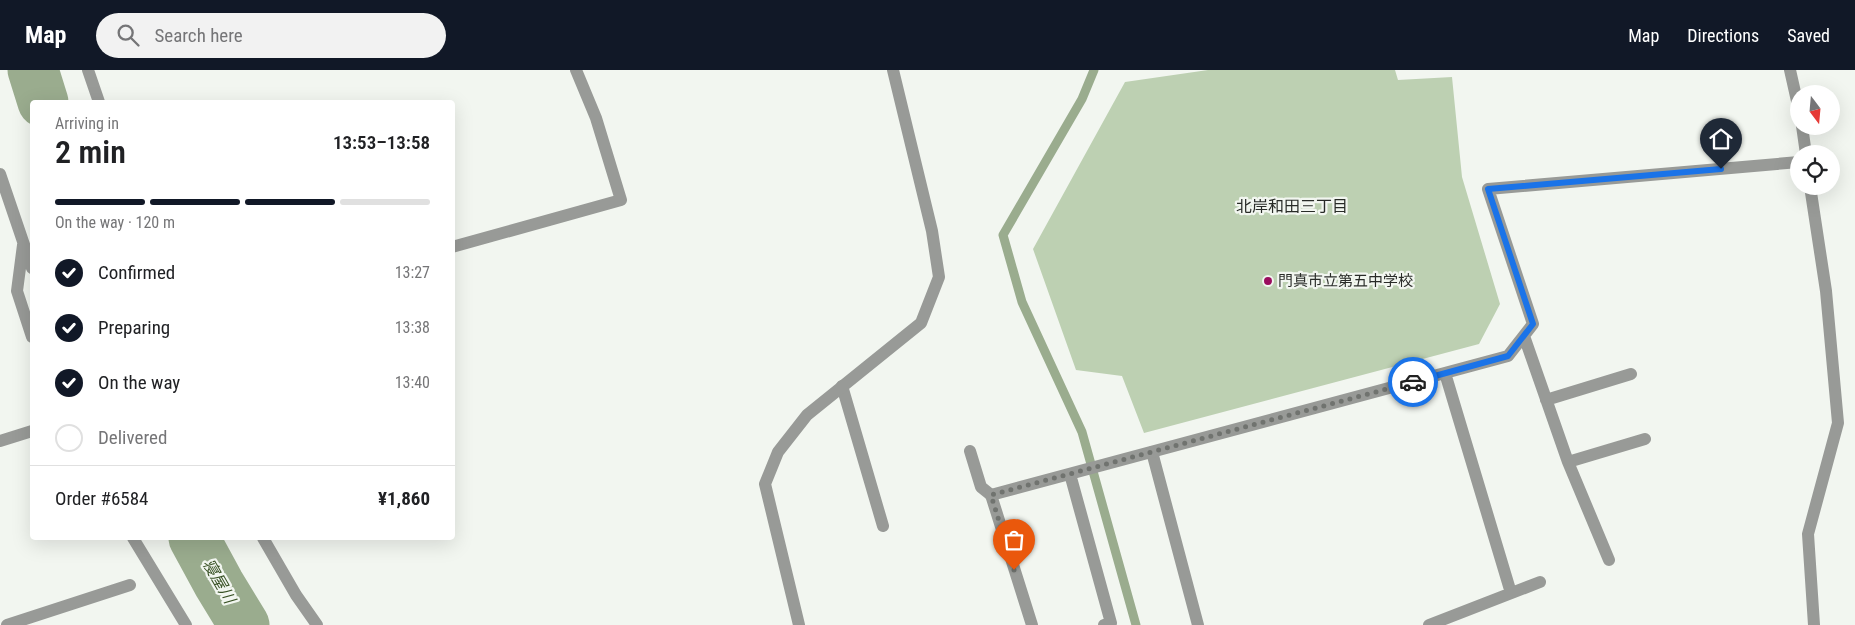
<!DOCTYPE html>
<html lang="en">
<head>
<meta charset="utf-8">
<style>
  body { margin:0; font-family:"Roboto Condensed","Noto Sans JP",sans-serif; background:#f2f2f2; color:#202124; height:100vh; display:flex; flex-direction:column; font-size:19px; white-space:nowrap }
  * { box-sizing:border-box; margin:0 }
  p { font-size:16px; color:#757577 }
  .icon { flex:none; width:28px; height:28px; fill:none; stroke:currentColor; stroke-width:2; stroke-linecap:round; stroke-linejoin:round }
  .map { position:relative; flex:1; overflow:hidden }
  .panel { position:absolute; left:30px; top:30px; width:425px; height:440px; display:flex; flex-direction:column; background:#fff; border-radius:5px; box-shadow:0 5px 20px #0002 }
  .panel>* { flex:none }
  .needle { width:32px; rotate:164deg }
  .buttons { position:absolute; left:1790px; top:15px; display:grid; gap:10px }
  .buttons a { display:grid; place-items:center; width:50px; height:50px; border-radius:50%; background:#fff; box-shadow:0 5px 20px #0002; font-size:25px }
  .pin { position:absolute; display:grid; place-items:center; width:42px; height:42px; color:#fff; margin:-51px -21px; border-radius:50% 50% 50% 0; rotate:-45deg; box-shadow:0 0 5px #0007 }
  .pin .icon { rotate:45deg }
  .courier { position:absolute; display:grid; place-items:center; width:50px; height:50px; margin:-25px; border:4px solid #1a73e8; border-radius:50%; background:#fff; color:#222; box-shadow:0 1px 6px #0007 }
  .headline em { font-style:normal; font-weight:600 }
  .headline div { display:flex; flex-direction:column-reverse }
  .headline { display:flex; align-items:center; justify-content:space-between; height:85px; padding:0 25px }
  h1 { font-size:32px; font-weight:600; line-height:38px }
  .bar { display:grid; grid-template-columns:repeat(4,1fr); gap:8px 5px; align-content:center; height:60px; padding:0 25px }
  .bar i { height:6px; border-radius:4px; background:#e0e0e0 }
  .bar .on { background:#111827 }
  .bar p { grid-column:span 4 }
  .line { display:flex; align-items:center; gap:12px; padding:0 25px; border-top:1px solid #e0e0e0 }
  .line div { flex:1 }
  ol { padding:0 25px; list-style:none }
  li { display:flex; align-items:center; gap:15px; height:55px }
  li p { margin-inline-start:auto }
  li .icon { padding:5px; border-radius:50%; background:#111827; color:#fff; stroke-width:4 }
  li:last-child { color:#757577 }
  li i { width:28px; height:28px; border:2px solid #e0e0e0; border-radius:50% }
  header { display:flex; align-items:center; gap:30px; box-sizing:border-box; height:70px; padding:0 25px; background:#111827; color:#fff }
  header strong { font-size:24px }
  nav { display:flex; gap:28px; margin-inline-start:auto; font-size:18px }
  .search { width:350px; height:45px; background:#f2f2f2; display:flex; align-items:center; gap:12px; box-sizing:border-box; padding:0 18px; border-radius:28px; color:#757577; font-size:19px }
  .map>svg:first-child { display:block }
</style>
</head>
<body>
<header>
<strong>Map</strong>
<div class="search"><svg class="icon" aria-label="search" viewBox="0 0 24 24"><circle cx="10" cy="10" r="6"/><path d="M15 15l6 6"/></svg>Search here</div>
<nav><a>Map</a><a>Directions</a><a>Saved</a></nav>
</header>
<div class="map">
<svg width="1855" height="555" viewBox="0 0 1855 555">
  <rect width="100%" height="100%" fill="#f2f6f0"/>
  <path fill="#bdd0b2" d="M1208,0H1395L1398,10L1452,7L1462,107L1500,234L1479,274L1144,363L1122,306L1076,300L1033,179L1125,12Z"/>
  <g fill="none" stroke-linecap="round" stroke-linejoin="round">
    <path stroke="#9aac8e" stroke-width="9" d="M1094,0L1082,29L1003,165L1022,232L1082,362L1136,555"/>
    <path stroke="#9aac8e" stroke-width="51" d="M33,0L43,32
      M194,468L219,514L244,555"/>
    <path stroke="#989a97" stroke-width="12" d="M842,316L883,456
      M970,381L981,417L991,425
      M1152,382L1198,555
      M7,555L130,515"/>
    <path stroke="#989a97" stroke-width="12" d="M88,0L99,32
      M1790,0L1799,40
      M1802,56L1806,84
      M0,104L32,198
      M1810,116L1826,221L1838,353L1808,464L1814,555
      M23,175L17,221L32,267
      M452,177L621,130L596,48L576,0
      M1524,266L1568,392L1609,490
      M1445,303L1511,523
      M1546,330L1631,304
      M0,371L32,361
      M1568,392L1645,369
      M1070,404L1111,553L1104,555
      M133,468L186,555
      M263,468L296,525L317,555
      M799,555L765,414L778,382L807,345L921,253L939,207L932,161L893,0
      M1032,555L991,425L1508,286L1533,254L1488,119L1799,92
      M1429,555L1540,512"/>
  </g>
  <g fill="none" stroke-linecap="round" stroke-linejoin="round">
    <path stroke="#70736f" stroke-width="5" stroke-dasharray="0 9" d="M1014,500L991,425L1413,312"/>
    <path stroke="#1a73e8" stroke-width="6" d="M1413,312L1508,286L1533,254L1488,119L1721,99"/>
  </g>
  <circle fill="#9a0d5e" stroke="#f2f6f0" stroke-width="2" cx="1268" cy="211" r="5"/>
  <g text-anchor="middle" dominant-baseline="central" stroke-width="4.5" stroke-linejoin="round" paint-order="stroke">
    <g font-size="15" fill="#2a2c29" stroke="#f2f6f0" text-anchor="start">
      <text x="1278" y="211">門真市立第五中学校</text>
    </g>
    <g font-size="16" fill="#282b27" stroke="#f2f6f0">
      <text x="1292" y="136">北岸和田三丁目</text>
    </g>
    <g font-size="16" font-style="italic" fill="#385124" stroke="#f2f6f0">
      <text transform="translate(219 511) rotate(60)">寝屋川</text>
    </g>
  </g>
</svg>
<div class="buttons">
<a><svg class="needle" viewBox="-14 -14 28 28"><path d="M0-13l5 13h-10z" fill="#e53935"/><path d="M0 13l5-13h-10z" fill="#757577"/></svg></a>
<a><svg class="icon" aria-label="locate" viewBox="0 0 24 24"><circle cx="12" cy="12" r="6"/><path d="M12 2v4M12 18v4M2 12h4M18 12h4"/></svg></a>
</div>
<div class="pin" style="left:1014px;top:500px;background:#ea580c"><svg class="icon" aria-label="bag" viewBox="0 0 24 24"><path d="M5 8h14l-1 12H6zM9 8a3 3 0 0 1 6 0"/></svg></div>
<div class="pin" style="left:1721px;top:99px;background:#1f2937"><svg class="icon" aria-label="home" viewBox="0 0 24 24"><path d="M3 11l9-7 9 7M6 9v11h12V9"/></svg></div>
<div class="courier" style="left:1413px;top:312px"><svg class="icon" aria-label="car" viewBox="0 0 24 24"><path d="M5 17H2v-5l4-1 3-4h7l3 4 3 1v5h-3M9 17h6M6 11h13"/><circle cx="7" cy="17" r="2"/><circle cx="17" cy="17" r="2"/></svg></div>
<section class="panel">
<div class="headline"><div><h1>2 min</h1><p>Arriving in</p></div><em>13:53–13:58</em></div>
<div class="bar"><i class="on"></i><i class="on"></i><i class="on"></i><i></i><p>On the way · 120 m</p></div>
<ol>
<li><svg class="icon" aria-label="check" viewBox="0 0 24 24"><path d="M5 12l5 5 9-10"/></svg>Confirmed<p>13:27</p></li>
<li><svg class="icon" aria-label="check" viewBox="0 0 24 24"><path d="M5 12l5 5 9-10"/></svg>Preparing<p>13:38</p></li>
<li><svg class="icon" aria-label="check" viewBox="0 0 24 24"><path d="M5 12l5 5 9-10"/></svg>On the way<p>13:40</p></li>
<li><i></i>Delivered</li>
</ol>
<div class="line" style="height:65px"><div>Order #6584</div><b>¥1,860</b></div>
</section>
</div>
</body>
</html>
